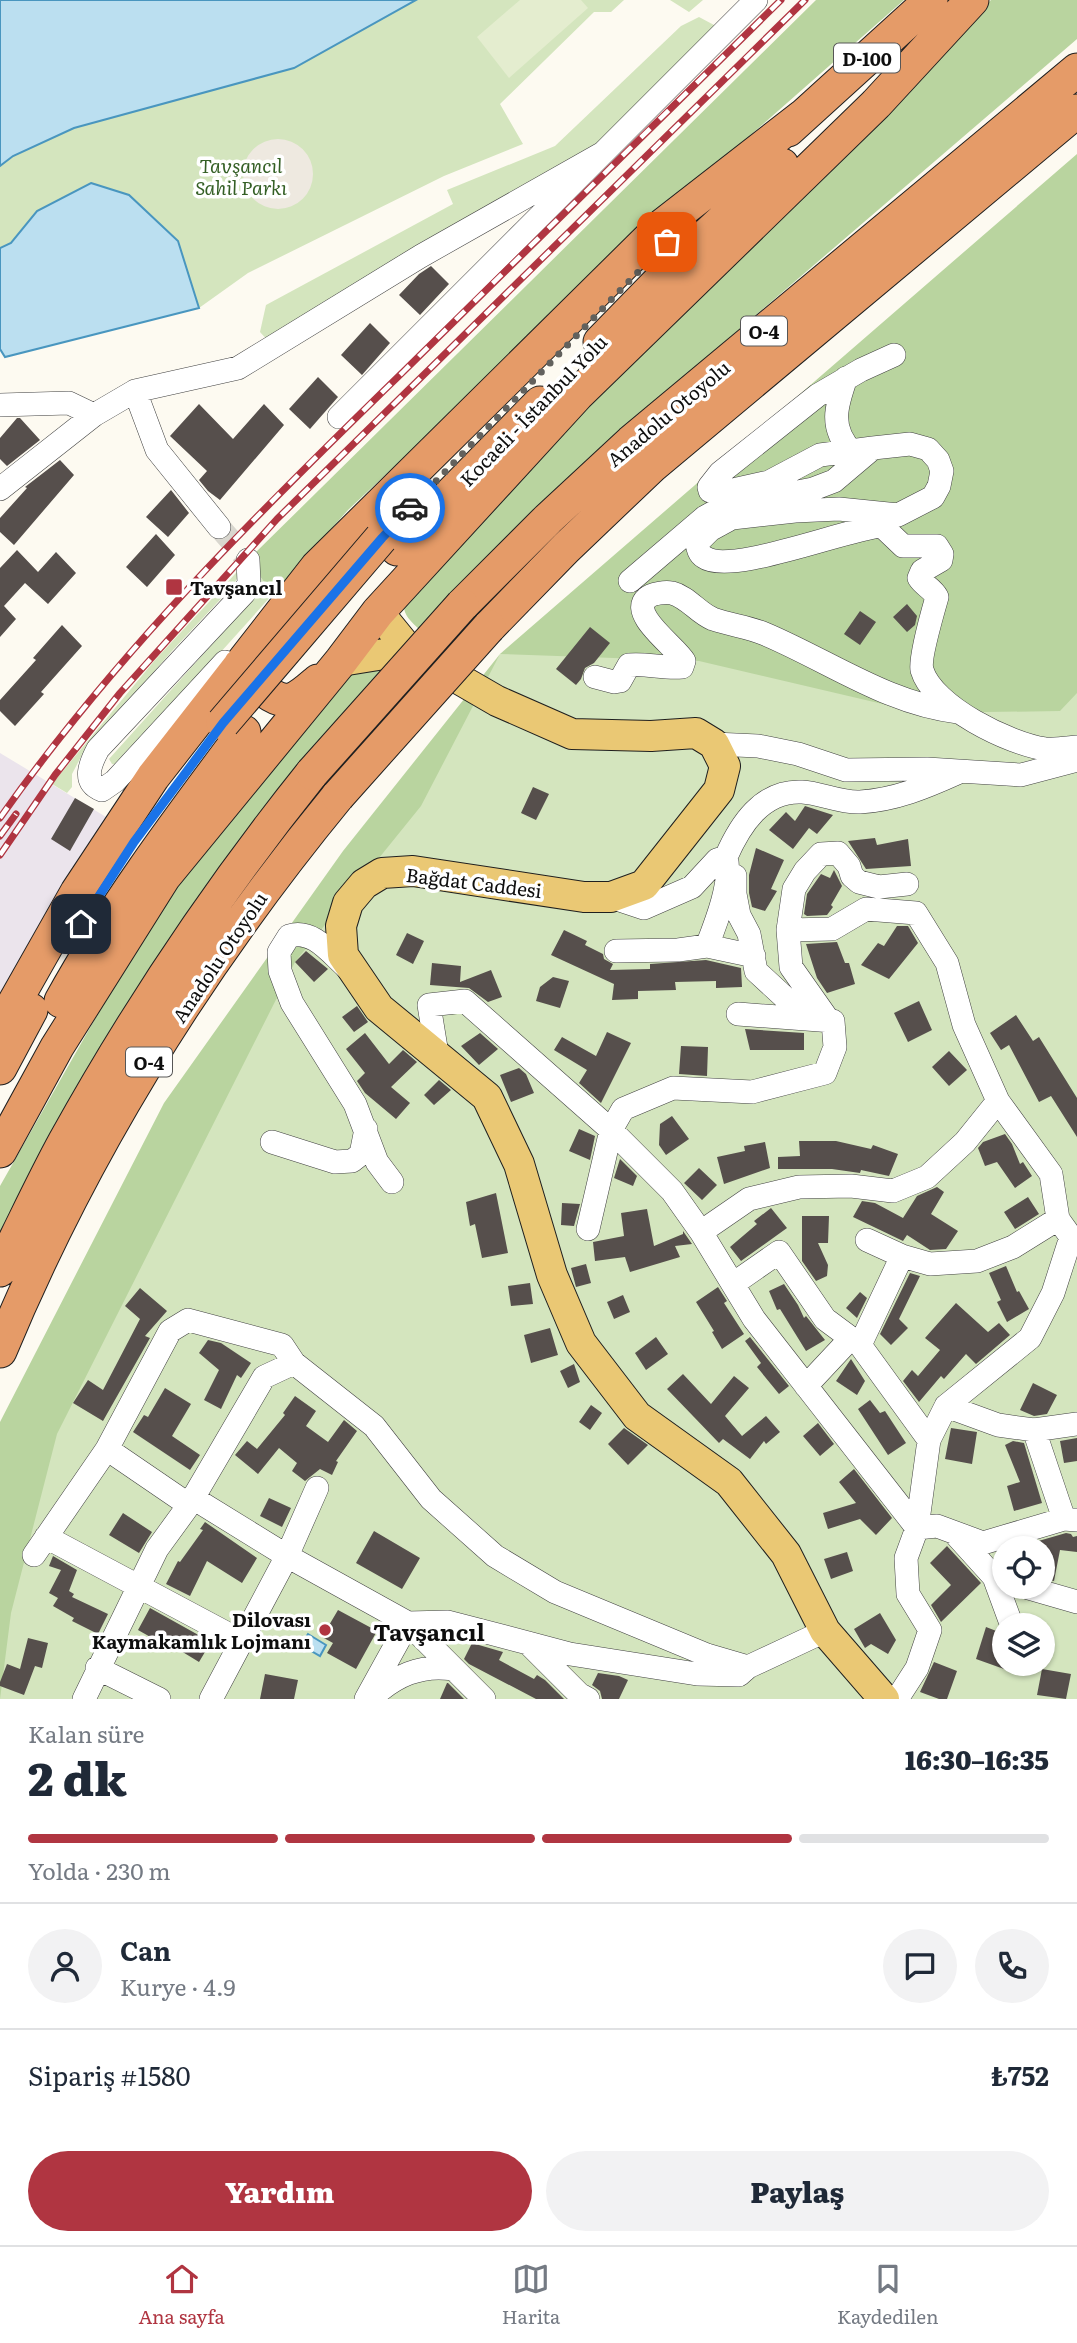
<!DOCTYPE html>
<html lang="tr">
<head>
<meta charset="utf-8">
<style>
  body { margin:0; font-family:Literata,serif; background:#f2f2f3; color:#1f2937; height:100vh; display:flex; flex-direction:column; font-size:26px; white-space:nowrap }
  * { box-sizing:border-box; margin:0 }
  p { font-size:23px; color:#747a83 }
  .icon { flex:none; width:38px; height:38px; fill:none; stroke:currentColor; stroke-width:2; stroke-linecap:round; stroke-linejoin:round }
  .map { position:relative; height:1699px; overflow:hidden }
  .panel { display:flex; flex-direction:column; background:#fff; flex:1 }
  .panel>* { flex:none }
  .controls { position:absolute; left:992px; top:1536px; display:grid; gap:14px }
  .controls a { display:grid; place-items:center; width:63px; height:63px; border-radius:50%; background:#fff; box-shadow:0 2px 5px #0004; font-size:35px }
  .pin { position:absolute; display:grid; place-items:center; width:60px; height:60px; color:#fff; margin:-30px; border-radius:14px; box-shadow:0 4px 10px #0006 }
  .courier { position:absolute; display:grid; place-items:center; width:70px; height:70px; margin:-35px; border:5px solid #1a73e8; border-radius:50%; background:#fff; color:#222; box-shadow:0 2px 9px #0007 }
  .head em { font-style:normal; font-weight:800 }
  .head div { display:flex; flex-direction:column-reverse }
  .head { display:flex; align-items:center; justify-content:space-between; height:119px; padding:0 28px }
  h1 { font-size:46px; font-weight:800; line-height:52px }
  .bar { display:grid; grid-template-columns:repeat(4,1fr); gap:10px 7px; align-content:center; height:84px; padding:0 28px }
  .bar i { height:9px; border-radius:5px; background:#e0e1e3 }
  .bar .selected { background:#b03541 }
  .bar p { grid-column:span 4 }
  .line { display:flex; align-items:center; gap:18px; padding:0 28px; border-top:2px solid #e0e1e3 }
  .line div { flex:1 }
  .round { display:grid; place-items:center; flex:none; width:74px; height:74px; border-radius:37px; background:#f2f2f3 }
  .cta { display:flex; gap:14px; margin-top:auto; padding:14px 28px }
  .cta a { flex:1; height:80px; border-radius:42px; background:#b03541; color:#fff; font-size:28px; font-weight:800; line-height:80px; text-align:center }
  .cta a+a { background:#f2f2f3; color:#1f2937 }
  .dock { display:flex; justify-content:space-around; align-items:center; height:98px; border-top:2px solid #e0e1e3; background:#fff; font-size:19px; color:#747a83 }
  .dock a { display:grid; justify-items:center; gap:4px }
  .dock .selected { color:#b03541 }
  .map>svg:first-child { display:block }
</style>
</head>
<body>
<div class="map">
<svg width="1077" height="1699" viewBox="0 0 1077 1699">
  <rect width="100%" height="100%" fill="#fdfaf1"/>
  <path fill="#ebe4ec" d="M0,753L111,820L0,1010Z"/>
  <path fill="#d4e5be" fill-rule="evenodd" d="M416,0H624L611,12H594L500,104L523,144L444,176L248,273L199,308L178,241L37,211L11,243L0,248V166L13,156L74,128L294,68Z
    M670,0H703L689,12Z
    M699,17L714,25L715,33L592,155L271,344L260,332L266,305L453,204L447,190L555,146L681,26Z
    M1077,557V1699H0V1536L237,1001L392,824L500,654L617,599ZM1004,1549H1043V1587H1004ZM1004,1626H1043V1664H1004Z
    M248,560L273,594L119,765L112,764L109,759L243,610L248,560L232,587L172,651L82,755L72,774V787L67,793L52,784L155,660Z"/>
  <path fill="#b9d49f" d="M816,0H904L696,183L348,510L273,594L248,560Z
    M991,0H1077V39L615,436L421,631C405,616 400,612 407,590L840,150Z
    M1077,154V693L1060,711L921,713L699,661L500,654L421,806L295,962L57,1434L11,1613L0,1699V1422L164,1103L343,851L500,654Z
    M394,657L0,1241V1186L178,873L349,668Z"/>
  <path fill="#e4edcf" d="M520,0H581L588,8L509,78L477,37Z"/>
  <path fill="#eee9e0" d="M243 174a35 35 0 1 1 70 0a35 35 0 1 1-70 0Z"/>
  <path fill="#bbdff0" stroke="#4996bf" stroke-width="2" d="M0,0H416L294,68L74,128L13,156L0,166Z
    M91,183L129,195L178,241L199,308L5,357L0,349V248L11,243L37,211Z
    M308,1634L326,1645L320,1656L301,1645Z"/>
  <path fill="#564f4c" d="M431,266L449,284L420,315L399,295L419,274Z
    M370,323L390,343L362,375L341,355Z
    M318,377L338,397L310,429L289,409Z
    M199,404L233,439L264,404L284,425L220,500L208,491L199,480L207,471L170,436Z
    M17,418H20L40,440L7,466L0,459V438Z
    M60,460L74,475L14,545L0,532V518L27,488L25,487Z
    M171,490L189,513L168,537L146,517Z
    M156,534L175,555L147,587L126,567Z
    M17,550L38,572L56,552L76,573L48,604L25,583L4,606L16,619L0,637V568Z
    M907,604L917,616L915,625L907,632L893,617Z
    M860,611L876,622L860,645L844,634Z
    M62,625L82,646L41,692L44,694L15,726L0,711V700L36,660L33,658Z
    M590,627L610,643L594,663L585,668L581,679L576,685L556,669Z
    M533,787L549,794L536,820L521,813Z
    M75,798L94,809L70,851L51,839Z
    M805,806L833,815L817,834L809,828L793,849L769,830L786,812L795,821Z
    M875,838L877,845L908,839L911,866L866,869L848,841Z
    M756,848L784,860L771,889L777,891L765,911L752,907L749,893V875Z
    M834,870L842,886L831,905L833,907L827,915L807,916L804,914L807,894L821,874L830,878Z
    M897,926H908L918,943L889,979L861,965L878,943L884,946Z
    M564,930L587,941L585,945L603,954L604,959L613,964L610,970L650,969V964L706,960L741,968L742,987L716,988V981L675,982L676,990L638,991V999L612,1000L614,984L551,955Z
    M407,933L424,941L413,964L396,955Z
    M837,942L845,963H849L855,984L827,993L817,978L806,944Z
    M306,951L328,969L314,982L295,962Z
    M432,963L461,966L460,982L491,970L502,997L488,1002L469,988L430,985Z
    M553,977L569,981L560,1008L536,1001L540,987Z
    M919,1001L932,1030L908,1042L894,1013Z
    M357,1006L368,1022L354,1032L342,1017Z
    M1016,1015L1033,1041L1039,1037L1077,1098V1137L1051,1096L1039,1102L1009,1045L1001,1050L990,1033Z
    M745,1029L804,1033V1050H750Z
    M607,1032L631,1043L601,1103L579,1083L587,1070L554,1050L562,1037L596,1056Z
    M365,1033L389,1064L403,1050L417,1062L391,1087L410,1103L396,1119L365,1093L357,1081L365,1073L346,1049Z
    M480,1033L498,1049L479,1065L461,1046Z
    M681,1046L708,1047L707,1076L679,1074Z
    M949,1051L967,1070L949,1086L932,1067Z
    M519,1068L526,1074L534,1093L511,1102L500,1075Z
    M439,1080L451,1090L434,1105L424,1095Z
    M672,1116L689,1139L666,1155L659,1145L660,1124Z
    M579,1129L595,1136L590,1160L569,1151Z
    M1005,1134L1012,1144L1020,1164L1023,1162L1032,1176L1015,1188L997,1162L985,1166L978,1148L983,1142Z
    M799,1141H836L871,1149L873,1145L898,1154L889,1176L861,1170L860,1173L832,1169H778V1157L800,1156Z
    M765,1142L770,1168L724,1184L717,1157L745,1151L744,1146Z
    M620,1159L637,1176L633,1186L614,1178Z
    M699,1168L717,1185L702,1200L684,1183Z
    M937,1187L944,1192L931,1214L958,1231L946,1249L930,1250L907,1235L903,1241L853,1217L862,1201L875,1203L903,1218L917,1196Z
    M496,1193L508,1253L482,1258L475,1224L470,1226L466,1202Z
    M1028,1197L1039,1214L1015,1229L1004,1212Z
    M562,1203L580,1204L574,1226L561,1225Z
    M771,1208L787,1228L741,1261L730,1247L757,1224L754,1221Z
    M647,1209L654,1246L683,1234V1231L692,1244L675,1246L680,1257L630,1272L625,1257L595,1261L593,1242L624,1236L621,1213Z
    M802,1216H829L828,1243H818L828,1265L827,1276L816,1281L802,1261Z
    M586,1264L591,1283L576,1287L571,1268Z
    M1006,1266L1017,1292L1019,1291L1029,1309L1007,1322L997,1302L1001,1300L989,1273Z
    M910,1273L920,1276L899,1319L908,1328L891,1345L880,1334Z
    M530,1283L533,1304L511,1306L508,1286Z
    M784,1284L798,1305L804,1318L806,1316L825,1340L806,1351L780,1309L777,1310L769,1291Z
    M718,1287L727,1301L724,1303L744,1334L722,1349L712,1332L714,1331L696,1302Z
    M140,1288L167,1311L145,1336L150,1338L103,1421L73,1403L88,1380L103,1390L140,1319L125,1306Z
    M860,1292L867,1298L857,1318L846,1308Z
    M623,1295L630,1312L614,1319L607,1302Z
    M956,1303L988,1332L999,1323L1010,1335L976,1364L966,1354L944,1379L941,1376L919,1402L903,1381L912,1370L918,1376L940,1350L925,1338Z
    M550,1328L558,1355L531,1363L524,1335Z
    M656,1337L668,1354L646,1370L635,1353Z
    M750,1337L789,1386L779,1394L757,1367L761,1363L745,1341Z
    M208,1340L221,1343L251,1363L241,1378L237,1375L221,1409L204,1400L219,1370L199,1353Z
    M851,1359L865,1381L857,1395L836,1381Z
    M574,1364L580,1382L568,1388L560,1371Z
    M683,1374L711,1404L734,1376L749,1388L725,1416L742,1436L766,1416L780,1432L766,1444L764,1441L750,1459L723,1439L719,1443L667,1389Z
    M1033,1383L1057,1395L1047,1414L1034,1416L1020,1410Z
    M165,1388L191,1404L172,1436L200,1455L190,1470L133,1432L144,1415L148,1417Z
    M295,1396L316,1411L306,1426L328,1442L344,1420L357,1431L336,1461L338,1462L332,1475L320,1469L305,1481L292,1471L297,1463L279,1448L258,1474L235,1455L247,1441L257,1449L285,1415L283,1413Z
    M870,1400L880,1413L885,1411L906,1443L888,1455L858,1409Z
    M591,1405L602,1413L590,1430L579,1422Z
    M818,1423L834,1444L820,1456L803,1436Z
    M624,1428L648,1445L628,1465L608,1444Z
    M951,1428L977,1432L972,1464L945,1459Z
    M1077,1438V1461L1064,1463L1060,1441Z
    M1013,1441L1024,1443L1042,1503L1014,1511L1007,1486L1020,1482L1005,1445Z
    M854,1469L892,1518L876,1535L860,1519L828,1529L823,1513L856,1503L839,1482Z
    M269,1498L291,1508L282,1527L260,1516Z
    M123,1513L152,1532L139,1553L109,1535Z
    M205,1522L257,1558L242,1583L207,1561L190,1596L166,1584L178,1561L180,1562L203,1530L200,1529Z
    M374,1531L420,1558L402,1589L356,1563Z
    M1066,1533L1071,1534L1073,1537L1077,1536V1552L1060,1550L1054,1581L1043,1578V1549H1037L1035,1542Z
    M947,1546L981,1583L941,1622L931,1605L951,1585L930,1563Z
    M847,1552L853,1571L831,1579L824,1559Z
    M53,1556L77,1570L69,1591L74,1594L72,1597L108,1614L98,1634L72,1621L74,1618L53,1606L58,1598L49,1593L61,1570L49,1566Z
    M150,1608L211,1642L199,1662L163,1640L161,1643L138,1630Z
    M338,1610L377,1631L356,1669L327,1653L333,1643L322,1637Z
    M880,1613L896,1640L888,1654L871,1644L865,1648L854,1629Z
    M986,1627L999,1632L1004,1638V1669L976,1659Z
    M28,1638L48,1643L42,1668L35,1666L24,1695L0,1686V1682L7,1664L20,1669Z
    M472,1643L503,1652L499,1660L534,1679L537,1675L545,1680L564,1699H536L469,1664L464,1659Z
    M934,1662L957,1671L947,1699H939L920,1692Z
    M1042,1669L1071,1674L1066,1699L1037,1695Z
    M598,1673L619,1676L628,1680L619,1699H602L600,1691L592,1685Z
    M265,1674L298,1680L294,1699H260Z
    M447,1683H448L464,1699H440Z"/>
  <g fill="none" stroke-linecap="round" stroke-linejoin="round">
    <path stroke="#d9d7cf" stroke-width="23" stroke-dasharray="23 11" stroke-linecap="butt" d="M219,527L248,560"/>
    <defs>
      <path id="minor" d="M846,378C836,406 829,428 852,452
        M135,391L157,450L219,527
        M0,405L69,403L94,415
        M339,417L756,0
        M873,448L820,455L769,482L724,492L710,491L709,487L720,473L818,395L861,370L894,355
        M0,489L94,415L135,391L238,368L421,256L603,153
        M630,581L705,517L725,506L813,489L834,481L873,448L910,444L928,449L938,460L942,471L939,486L933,497L898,515L839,509L795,511L732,518L710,530L697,543C698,549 699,554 704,557C730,576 848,528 882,526L903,546H937L942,554L941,560L922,571L919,578C924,586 932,588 937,597C933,611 919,659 922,670C933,707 1010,744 1045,749C1055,750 1067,748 1077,747
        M225,662L115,781L102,790C82,782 90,764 98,749L244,593L249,583L248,560
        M595,677L614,682L620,681L629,665C647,663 664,669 682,667L684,661C676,647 628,614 647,598C652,593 666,592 672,593C688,597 698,613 713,619C730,625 749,627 765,634C829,661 888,704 958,712
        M714,744L758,746L798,754L846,770L927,769L1021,775L1077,760
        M726,857C740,825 762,790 802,792C821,793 840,803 860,802C895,800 926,787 957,773
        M735,876V894L739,915L749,934L756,971L807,1018
        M611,897L644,908L692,887L717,860L726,857C733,880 716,923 707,946L678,950L616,951
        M788,930L832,929L866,909L916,913L947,963L964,1025L998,1101L1051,1174L1058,1219L1071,1237L1053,1293L1030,1338L946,1406L929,1440L917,1528
        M707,946L754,956
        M351,971C333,957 315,928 289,936L279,952L280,971L292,1003L355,1104L377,1162L392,1182
        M829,1021L791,967L788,930L794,889L805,871L821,854L838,853L849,866L852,876L859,882L879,887L907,884
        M437,1054L429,1005L465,1001L611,1130L672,1191L701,1232L754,1319L917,1528
        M272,1142L335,1162L352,1161L361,1154L366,1129
        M588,1229L611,1130L623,1109L673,1088L752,1092L825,1073L835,1047L833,1021L738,1014
        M701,1232L749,1199L799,1187L851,1186L893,1191L927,1177L965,1142L998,1101
        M867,1240L902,1256L930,1264L977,1261L1013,1247L1058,1219
        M733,1284L779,1252L825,1319L860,1345L929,1440
        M860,1345L902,1256
        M806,1386L850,1339
        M946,1406L998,1425L1034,1430L1077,1424
        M1034,1430L1064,1519
        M107,1449L189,1505
        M193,1498L287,1556L408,1623L484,1699
        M957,1536L994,1577L1004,1580
        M46,1537L241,1641
        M34,1555L107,1449L170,1331L188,1320L282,1345L294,1363
        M994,1577L1012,1626
        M1025,1587L1077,1602
        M529,1644L579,1694L588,1699
        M97,1668L159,1699
        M371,1698C395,1676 420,1664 453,1669
        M84,1699L157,1549L189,1505L264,1377L294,1363L374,1426L431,1499L495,1556L555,1592L707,1655L748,1667
        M211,1699L287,1556L317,1488
        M366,1699L408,1623L448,1622L570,1654L697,1674L739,1675L748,1667L825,1631
        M897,1699L917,1668L930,1630L908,1594L906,1558L917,1528L937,1526L983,1543L1064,1519L1077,1520"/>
      <path id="major" d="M409,650L497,701L572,734L651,736L696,733L714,744L725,766L719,790L644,885L611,897H584L413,871L382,873L364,884L348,903L341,926L343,955L379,1008L487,1097L519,1164L552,1275L581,1343L637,1416L729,1482L786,1554L825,1631L884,1699
        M341,661L409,650L378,612"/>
      <path id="highway" d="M788,130L931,0
        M600,342L681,259L782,165
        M397,549L540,403
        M462,605L548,519L631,442L1077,70
        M489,627L566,548L652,466L1077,111
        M240,665C247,675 254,682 264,690C288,709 297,699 318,681
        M61,1001C114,905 179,819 244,732
        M0,1028L77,892L153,777L317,567L663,225L803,116
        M0,1068L31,1010
        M0,1151L57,1047L164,877L341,661L378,612L577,395L876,104L972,0
        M0,1270C22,1227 42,1183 65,1141C137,1011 219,889 312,773
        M0,1351C83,1151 200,964 338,796"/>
    </defs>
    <use href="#minor" stroke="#414141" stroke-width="24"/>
    <use href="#major" stroke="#1f1f1f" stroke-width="32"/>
    <use href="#highway" stroke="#1f1f1f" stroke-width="35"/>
    <use href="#minor" stroke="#fff" stroke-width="23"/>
    <use href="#major" stroke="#eac874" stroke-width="30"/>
    <use href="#highway" stroke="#e59b68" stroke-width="33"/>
    <defs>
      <path id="rail" d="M0,818C116,653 260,511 404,371C529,247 655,124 781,0
        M0,836L16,814
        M0,855L55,775L120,693L277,519L805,0"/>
    </defs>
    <use href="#rail" stroke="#b03541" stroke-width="7"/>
    <use href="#rail" stroke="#fff" stroke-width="4.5" stroke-dasharray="13" stroke-linecap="butt"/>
    <defs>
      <path id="highway-bridge" d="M223,723L381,538
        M312,773L462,605
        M338,796L489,627"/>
    </defs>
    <use href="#highway-bridge" stroke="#1f1f1f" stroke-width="35" stroke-linecap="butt"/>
    <use href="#highway-bridge" stroke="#e59b68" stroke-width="33"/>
  </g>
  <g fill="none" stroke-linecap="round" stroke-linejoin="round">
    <path stroke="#62615d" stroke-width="7" stroke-dasharray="0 12.6" d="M410,508L667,242"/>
    <path stroke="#1a73e8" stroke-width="9" d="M81,924L134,842L223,723L382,538L410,508"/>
  </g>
  <g fill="#b03541" stroke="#fff" stroke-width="2.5">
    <rect x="165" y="578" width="18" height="18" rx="3.5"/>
    <circle cx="325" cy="1630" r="7"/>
  </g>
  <g text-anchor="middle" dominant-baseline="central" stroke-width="7" stroke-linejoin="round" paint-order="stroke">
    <g fill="#fff" stroke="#565656" stroke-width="2">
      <rect x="834" y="43.5" width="66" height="29" rx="5"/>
      <rect x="741" y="316.5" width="46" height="29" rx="5"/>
      <rect x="126" y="1047.5" width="46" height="29" rx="5"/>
    </g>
    <g font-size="18" font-weight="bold" fill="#0e0e0e">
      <text x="867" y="58">D-100</text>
      <text x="764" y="331">O-4</text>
      <text x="149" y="1062">O-4</text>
    </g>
    <g font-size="19" font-style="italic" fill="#345f25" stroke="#fff">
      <text x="241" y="165">Tavşancıl<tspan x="241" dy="22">Sahil Parkı</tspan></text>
    </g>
    <g font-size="19" fill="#0e0e0e" stroke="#fff">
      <text transform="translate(533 410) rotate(-46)">Kocaeli - İstanbul Yolu</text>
      <text transform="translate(668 413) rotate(-40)">Anadolu Otoyolu</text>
      <text transform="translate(474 882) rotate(7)">Bağdat Caddesi</text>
      <text transform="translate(219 957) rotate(-56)">Anadolu Otoyolu</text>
    </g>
    <g font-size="19" font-weight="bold" fill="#0e0e0e" stroke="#fff" text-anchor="start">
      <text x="190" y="587">Tavşancıl</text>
      <text x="311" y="1619" text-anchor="end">Dilovası<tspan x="311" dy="22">Kaymakamlık Lojmanı</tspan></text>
    </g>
    <g font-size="23" font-weight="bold" fill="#0e0e0e" stroke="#fff">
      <text x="429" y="1631">Tavşancıl</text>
    </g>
  </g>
</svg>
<div class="controls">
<a><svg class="icon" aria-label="locate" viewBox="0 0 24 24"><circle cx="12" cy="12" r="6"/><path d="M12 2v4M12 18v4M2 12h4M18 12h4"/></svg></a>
<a><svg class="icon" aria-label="layers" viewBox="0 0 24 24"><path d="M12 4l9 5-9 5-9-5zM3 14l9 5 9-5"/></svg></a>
</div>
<div class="pin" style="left:667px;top:242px;background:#ea580c"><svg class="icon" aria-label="bag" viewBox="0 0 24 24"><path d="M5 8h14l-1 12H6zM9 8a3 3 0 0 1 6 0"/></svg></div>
<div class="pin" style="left:81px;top:924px;background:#1f2937"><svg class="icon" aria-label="home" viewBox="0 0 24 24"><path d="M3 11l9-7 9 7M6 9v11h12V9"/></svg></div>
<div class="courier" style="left:410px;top:508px"><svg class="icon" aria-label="car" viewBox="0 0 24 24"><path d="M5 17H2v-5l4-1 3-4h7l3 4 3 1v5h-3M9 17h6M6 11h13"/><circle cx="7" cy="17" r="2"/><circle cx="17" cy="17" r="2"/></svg></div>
</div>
<section class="panel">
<div class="head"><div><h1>2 dk</h1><p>Kalan süre</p></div><em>16:30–16:35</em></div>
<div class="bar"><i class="selected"></i><i class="selected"></i><i class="selected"></i><i></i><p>Yolda · 230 m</p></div>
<div class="line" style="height:126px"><a class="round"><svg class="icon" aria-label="person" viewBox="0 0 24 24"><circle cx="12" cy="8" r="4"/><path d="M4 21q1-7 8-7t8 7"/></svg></a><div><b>Can</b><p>Kurye · 4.9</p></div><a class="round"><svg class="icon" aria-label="chat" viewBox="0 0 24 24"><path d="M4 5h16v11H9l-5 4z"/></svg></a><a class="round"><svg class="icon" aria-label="phone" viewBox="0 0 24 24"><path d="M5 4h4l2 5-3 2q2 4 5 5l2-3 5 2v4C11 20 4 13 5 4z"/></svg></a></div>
<div class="line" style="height:91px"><div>Sipariş #1580</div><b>₺752</b></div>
<div class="cta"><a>Yardım</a><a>Paylaş</a></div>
</section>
<nav class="dock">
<a class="selected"><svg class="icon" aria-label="home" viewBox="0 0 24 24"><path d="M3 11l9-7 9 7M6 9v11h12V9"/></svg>Ana sayfa</a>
<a><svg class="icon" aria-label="map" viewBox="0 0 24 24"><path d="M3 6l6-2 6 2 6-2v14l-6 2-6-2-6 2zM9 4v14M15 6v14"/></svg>Harita</a>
<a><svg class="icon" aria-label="saved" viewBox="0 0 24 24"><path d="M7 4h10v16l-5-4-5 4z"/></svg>Kaydedilen</a>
</nav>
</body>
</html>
